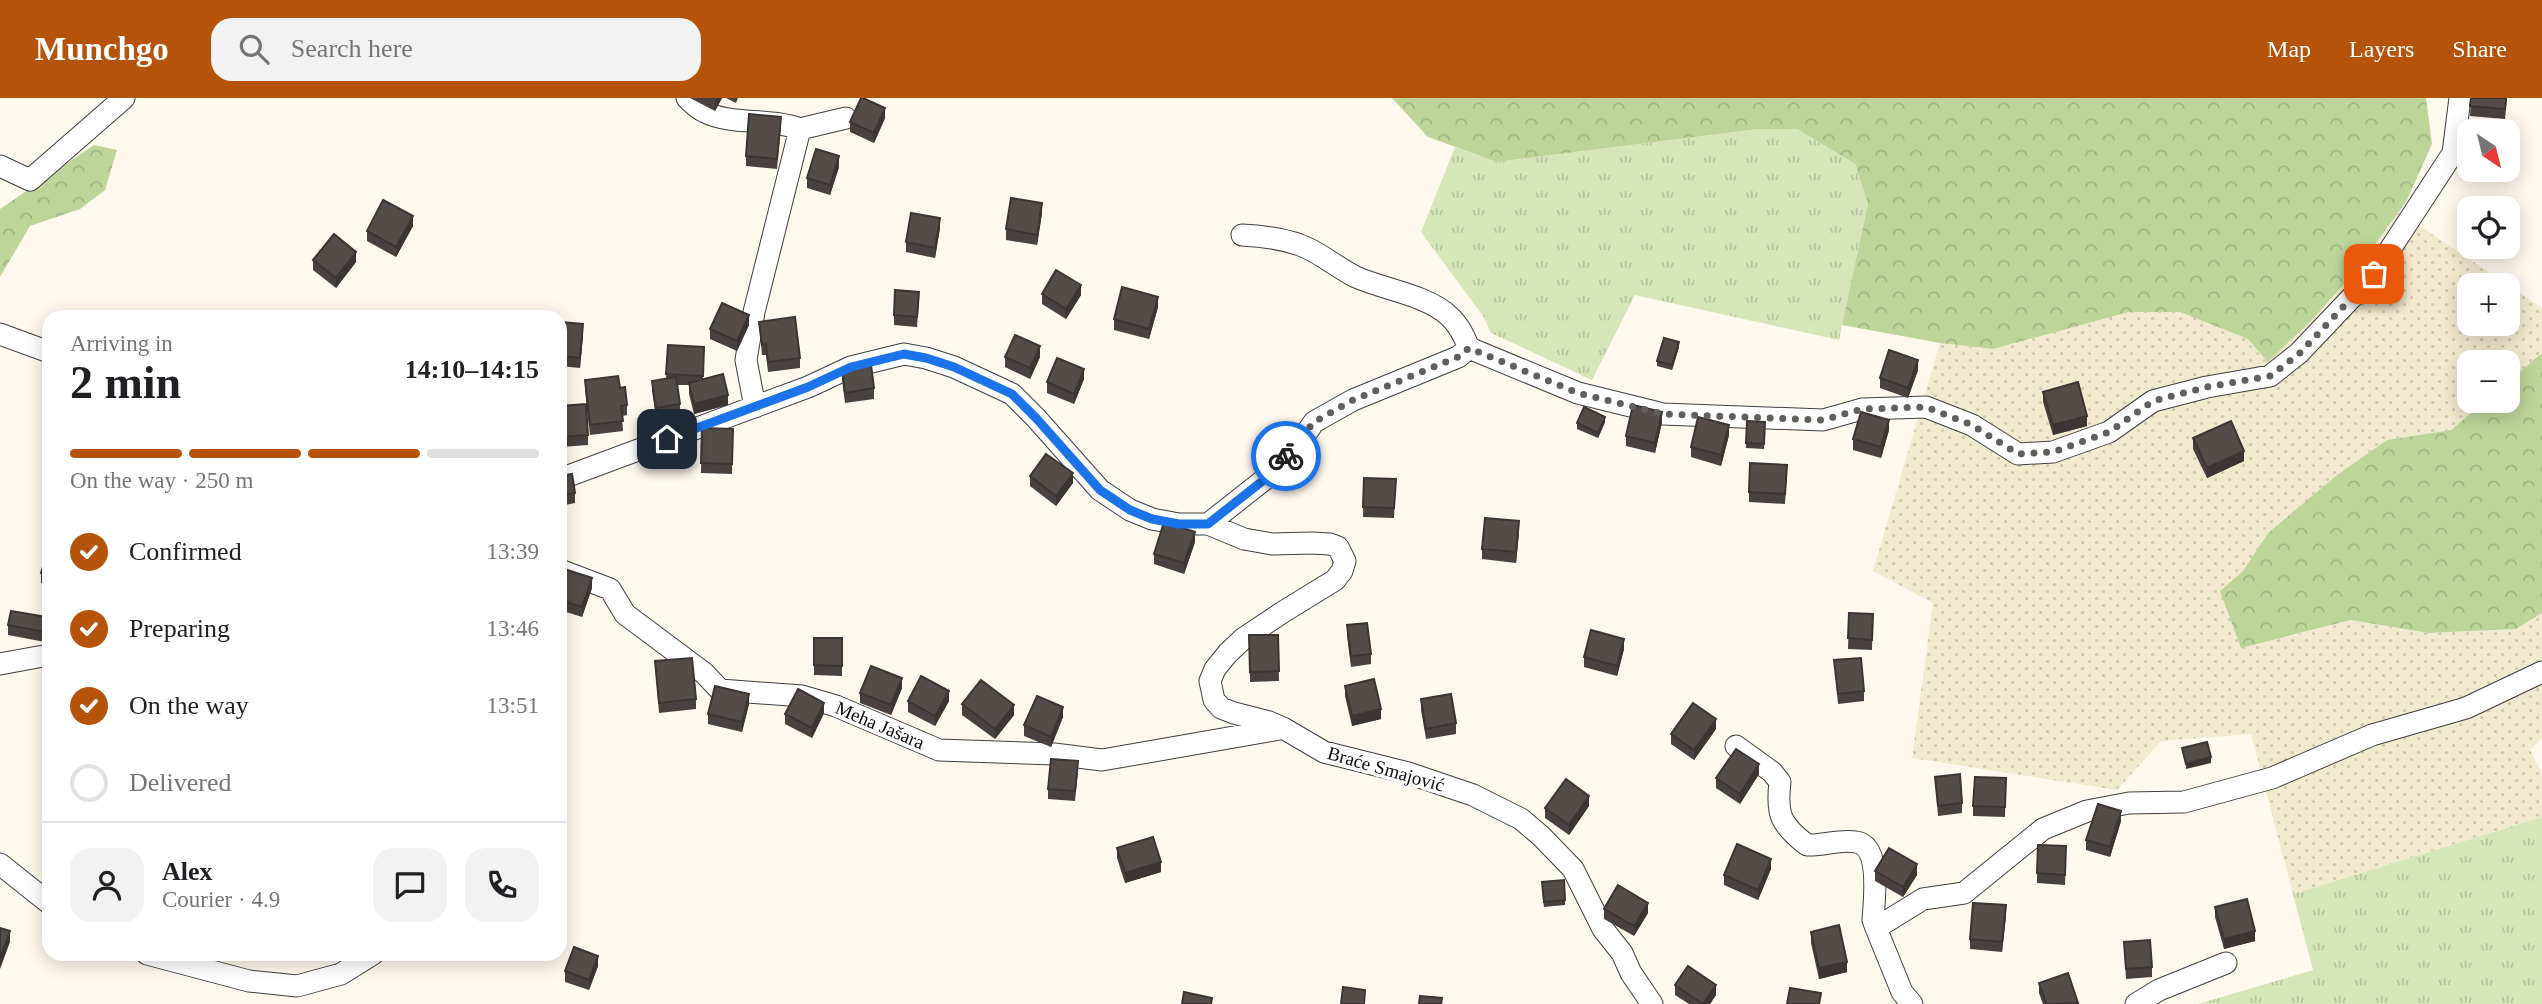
<!DOCTYPE html>
<html lang="en">
<head>
<meta charset="utf-8">
<style>
  body { margin:0; font-family:Georgia,serif; background:#f2f2f2; color:#202124; height:100vh; display:flex; flex-direction:column; font-size:26px; white-space:nowrap }
  * { box-sizing:border-box; margin:0 }
  p { font-size:23px; color:#757577 }
  .icon { flex:none; width:38px; height:38px; fill:none; stroke:currentColor; stroke-width:2; stroke-linecap:round; stroke-linejoin:round }
  .map { position:relative; flex:1; overflow:hidden }
  .sheet { position:absolute; left:42px; top:212px; width:525px; height:651px; display:flex; flex-direction:column; background:#fff; border-radius:21px; box-shadow:0 4px 18px #0003 }
  .sheet>* { flex:none }
  .needle { width:46px; rotate:145deg }
  .fabs { position:absolute; left:2457px; top:21px; display:grid; gap:14px }
  .fabs a { display:grid; place-items:center; width:63px; height:63px; border-radius:14px; background:#fff; box-shadow:0 4px 18px #0003; font-size:35px }
  .pin { position:absolute; display:grid; place-items:center; width:60px; height:60px; color:#fff; margin:-30px; border-radius:14px; box-shadow:0 4px 10px #0006 }
  .courier { position:absolute; display:grid; place-items:center; width:70px; height:70px; margin:-35px; border:5px solid #1a73e8; border-radius:50%; background:#fff; color:#222; box-shadow:0 2px 9px #0007 }
  .head em { font-style:normal; font-weight:800 }
  .head div { display:flex; flex-direction:column-reverse }
  .head { display:flex; align-items:center; justify-content:space-between; height:119px; padding:0 28px }
  h1 { font-size:46px; font-weight:800; line-height:52px }
  .bar { display:grid; grid-template-columns:repeat(4,1fr); gap:10px 7px; align-content:center; height:84px; padding:0 28px }
  .bar i { height:9px; border-radius:5px; background:#e0e0e0 }
  .bar .active { background:#b45309 }
  .bar p { grid-column:span 4 }
  .line { display:flex; align-items:center; gap:18px; padding:0 28px; border-top:2px solid #e0e0e0 }
  .line div { flex:1 }
  .round { display:grid; place-items:center; flex:none; width:74px; height:74px; border-radius:21px; background:#f2f2f2 }
  ol { padding:0 28px; list-style:none }
  li { display:flex; align-items:center; gap:21px; height:77px }
  li p { margin-inline-start:auto }
  li .icon { padding:7px; border-radius:50%; background:#b45309; color:#fff; stroke-width:4 }
  li:last-child { color:#757577 }
  li i { width:38px; height:38px; border:4px solid #e0e0e0; border-radius:50% }
  header { display:flex; align-items:center; gap:42px; box-sizing:border-box; height:98px; padding:0 35px; background:#b45309; color:#fff }
  header strong { font-size:33px }
  nav { display:flex; gap:38px; margin-inline-start:auto; font-size:24px }
  .search { width:490px; height:63px; background:#f2f2f2; display:flex; align-items:center; gap:18px; box-sizing:border-box; padding:0 24px; border-radius:21px; color:#757577; font-size:26px }
  .map>svg:first-child { display:block }
</style>
</head>
<body>
<header>
<strong>Munchgo</strong>
<div class="search"><svg class="icon" aria-label="search" viewBox="0 0 24 24"><circle cx="10" cy="10" r="6"/><path d="M15 15l6 6"/></svg>Search here</div>
<nav><a>Map</a><a>Layers</a><a>Share</a></nav>
</header>
<div class="map">
<svg width="2542" height="906" viewBox="0 0 2542 906">
  <defs>
    <pattern id="farmland-dots" width="8" height="8" patternUnits="userSpaceOnUse" patternTransform="scale(1.75)"><rect width="8" height="8" fill="#f2eace"/><path d="M2 2h.1M6 6h.1" fill="none" stroke="#cec8b0" stroke-width="1.8" stroke-linecap="round"/></pattern>
    <pattern id="grass-tufts" width="24" height="20" patternUnits="userSpaceOnUse" patternTransform="scale(1.75)"><rect width="24" height="20" fill="#d6e6b9"/><path d="M3 7l-1-3M5 7V3M7 7l1-3M15 17l-1-3M17 17v-4M19 17l1-3" fill="none" stroke="#b6c49e"/></pattern>
    <pattern id="forest-crowns" width="20" height="18" patternUnits="userSpaceOnUse" patternTransform="scale(1.75)"><rect width="20" height="18" fill="#bdd599"/><path d="M2 6a3 3 0 1 1 6 0M12 15a3 3 0 1 1 6 0" fill="none" stroke="#a1b683"/></pattern>
  </defs>
  <rect width="100%" height="100%" fill="#fef8ed"/>
  <path fill="url(#farmland-dots)" fill-rule="evenodd" d="M2399,114L2542,210V255L2508,284V264H2469V303H2485L2451,332L2387,342L2337,377L2268,435L2243,473L2220,493L2287,539L2351,522L2428,535L2516,531L2542,515V640L2530,652L2542,675V719L2293,796L2251,636L2161,643L2117,692L1912,660L1933,505L1873,473L1940,245L1993,251L2129,214H2181L2248,241L2269,263L2310,224L2354,175ZM2469,187H2508V226H2469Z"/>
  <path fill="url(#grass-tufts)" d="M1759,31H1797L1855,66L1868,105L1839,242L1635,197L1592,282L1491,235L1483,218L1421,134L1455,49L1497,64Z
    M2542,719V906H2198L2313,872L2293,796Z"/>
  <path fill="url(#forest-crowns)" d="M1392,0H2426L2432,46L2406,104L2354,175L2310,224L2268,264L2248,241L2180,214H2129L1993,251L1940,245L1842,227L1868,105L1855,66L1797,31H1759L1497,64L1428,39Z
    M94,47L117,52L105,92L80,111L30,128L0,179V111Z
    M2542,255V515L2516,531L2428,535L2351,522L2241,550L2220,493L2243,473L2268,435L2337,377L2387,342L2451,332L2485,303H2508V284Z"/>
  <g fill="none" stroke-linecap="round" stroke-linejoin="round">
    <defs>
      <path id="street" d="M687,0C692,5 698,11 705,14C730,27 772,20 800,31
        M0,68L30,82L124,0
        M0,236L49,254
        M1469,250L1578,295L1663,316L1823,322L1862,311L1926,309L1972,327L2018,356L2053,354L2109,334L2153,303L2207,289L2270,278L2299,255L2374,176L2453,55L2460,0
        M755,309L746,262L754,214L800,31L846,20
        M560,381L808,289L851,269L904,256L926,260L954,269L1012,296L1036,320L1100,392L1130,412L1152,421L1179,426H1208L1244,441L1272,446L1312,445L1330,446L1338,449L1345,463L1342,473L1335,482L1283,514L1244,540L1228,555L1215,571L1210,583L1214,602L1221,610L1234,615L1269,624L1283,630L1324,654L1408,675L1473,697L1521,721L1541,738L1573,771L1603,831L1622,855L1631,875L1652,906
        M1208,426L1265,381L1298,347L1314,324L1353,302L1458,259L1469,250C1464,238 1459,227 1449,218C1427,197 1385,192 1356,179C1337,170 1320,154 1300,147C1280,140 1263,138 1242,137
        M560,472L610,491L625,516L704,575L720,592L802,598L836,608L939,652L1054,656L1102,662L1280,631
        M0,566L49,557
        M1736,648L1772,674L1780,684C1776,717 1781,727 1807,747C1823,748 1840,741 1856,744C1882,748 1874,803 1873,822L1876,830
        M0,766L49,805
        M147,856L249,883L297,888L341,876L373,856
        M1912,906L1902,894L1876,830L1923,801L1964,795L2043,731L2087,713L2129,705L2184,704L2272,680L2372,637L2466,610L2542,574
        M2136,906L2159,892L2226,865"/>
    </defs>
    <use href="#street" stroke="#3f3f3f" stroke-width="23"/>
    <use href="#street" stroke="#fff" stroke-width="21"/>
  </g>
  <path fill="#48413f" d="M690,0H722L715,13Z
    M726,0H738L736,5Z
    M2471,0H2507L2505,21L2470,18Z
    M885,20L874,45L850,34V24Z
    M781,29L777,71L746,68V58Z
    M839,69L830,97L807,90V80Z
    M1042,115L1037,147L1006,142V131Z
    M413,128L396,159L367,143V133Z
    M940,130L935,160L906,154V144Z
    M313,162L356,164L336,190L313,172Z
    M1042,196L1081,197L1066,221L1042,206Z
    M919,204L917,229L894,227V217Z
    M1158,209L1149,241L1114,232V221Z
    M560,224L583,236L580,270L560,268Z
    M759,224L800,260V270L768,274L766,257H762Z
    M749,227L737,253L710,241V231Z
    M668,247L704,249L703,282L728,307L694,316L689,296V287H677L680,306V316L656,320L652,293V283L666,281Z
    M1679,249L1672,272L1657,268V263Z
    M1005,259H1040L1030,281L1005,269Z
    M842,271L874,290V301L845,305L842,281Z
    M1918,272L1908,300L1880,290V280Z
    M1084,281L1074,306L1047,295V284Z
    M585,282L620,290L627,307V317L622,318L623,333L590,337L585,292Z
    M2043,294L2087,328L2053,337L2043,304Z
    M560,308L588,337V347L560,349Z
    M1747,323L1765,324L1764,351L1746,350Z
    M1605,324L1598,340L1577,331V325Z
    M1662,324L1655,355L1626,348V338Z
    M702,330L733,331L732,376L701,375Z
    M1889,332L1881,360L1853,352V341Z
    M1729,337L1721,368L1691,359V349Z
    M2193,340L2244,363L2207,380L2193,351Z
    M1787,377L1785,406L1749,404V394Z
    M560,378L575,395V405L560,408Z
    M1030,378L1073,385L1056,408L1030,388Z
    M1364,380L1396,381L1394,420L1363,419Z
    M1519,434L1516,465L1482,461V451Z
    M1195,444L1184,476L1154,466V456Z
    M49,451V488L41,485V475Z
    M560,473L592,490L582,519L560,512Z
    M1849,515L1873,516L1872,552L1848,551Z
    M8,527L47,530L45,544L8,537Z
    M1347,527L1371,556V566L1351,569L1347,538Z
    M1249,537H1278L1279,583L1250,584Z
    M814,540H842V578L814,577Z
    M1624,551L1617,578L1584,569V559Z
    M1834,562L1864,593V603L1838,606Z
    M655,563L696,601V611L659,615Z
    M1345,588L1381,621L1352,628L1345,598Z
    M902,590L891,617L860,605V595Z
    M1421,601L1456,625V636L1426,641L1421,612Z
    M908,603H949L935,628L908,614Z
    M749,606L742,634L708,626V616Z
    M962,606L1014,617L995,641L962,617Z
    M824,615L812,640L785,626V616Z
    M1063,619L1051,649L1024,638V627Z
    M1716,631L1694,662L1671,646V636Z
    M1078,674L1075,703L1048,701V691Z
    M1759,676L1740,706L1716,690V680Z
    M1935,679L1962,705V715L1938,718Z
    M2006,680L2005,719L1973,718V708Z
    M1589,708L1569,737L1545,720V710Z
    M2121,723L2110,759L2086,752V742Z
    M1117,750L1161,774L1125,785L1117,760Z
    M2066,758L2065,787L2037,785V775Z
    M1771,771L1758,802L1724,787V777Z
    M1875,773L1917,777L1903,799L1875,783Z
    M1542,790L1565,802V807L1544,809Z
    M2215,809L2255,843L2224,851L2215,819Z
    M1604,811L1648,815L1634,838L1604,821Z
    M2006,818L2002,854L1970,851V841Z
    M1811,834L1847,874L1819,881L1811,845Z
    M2124,844L2152,869V879L2126,881Z
    M598,868L589,892L565,884V873Z
    M2039,885L2078,906H2043L2039,895Z
    M1675,887L1716,897L1710,906H1689L1675,897Z"/>
  <path fill="#3b3533" d="M717,0H722L715,13V3Z
    M885,10V20L874,45V35Z
    M839,58V69L830,97V87Z
    M1042,105V115L1037,147V137Z
    M413,118V128L396,159V149Z
    M940,120V130L935,160V150Z
    M356,154V164L336,190V180Z
    M1081,187V197L1066,221V211Z
    M1158,199V209L1149,241V231Z
    M749,217V227L737,253V243Z
    M583,226V236L580,270V260Z
    M1679,244V249L1672,272V267Z
    M1040,248V259L1030,281V270Z
    M1918,262V272L1908,300V290Z
    M1084,271V281L1074,306V296Z
    M728,297V307L694,316V306Z
    M1662,314V324L1655,355V345Z
    M2087,318V328L2053,337V327Z
    M1605,319V324L1598,340V335Z
    M1889,322V332L1881,360V349Z
    M1729,327V337L1721,368V357Z
    M2244,353V363L2207,380V370Z
    M1073,375V385L1056,408V398Z
    M1519,423V434L1516,465V454Z
    M1195,434V444L1184,476V465Z
    M592,480V490L582,519V509Z
    M47,519V530L45,544V534Z
    M1624,541V551L1617,578V568Z
    M902,580V590L891,617V607Z
    M949,593V603L935,628V618Z
    M749,596V606L742,634V624Z
    M824,605V615L812,640V630Z
    M1014,607V617L995,641V631Z
    M1063,609V619L1051,649V639Z
    M1381,611V621L1352,628V618Z
    M1716,621V631L1694,662V652Z
    M2211,659V665L2186,671V666Z
    M1759,666V676L1740,706V696Z
    M1589,698V708L1569,737V727Z
    M2121,713V723L2110,759V749Z
    M1771,761V771L1758,802V792Z
    M1161,764V774L1125,785V775Z
    M1917,766V777L1903,799V789Z
    M1648,805V815L1634,838V828Z
    M2006,807V818L2002,854V844Z
    M10,833V844L0,871V861Z
    M2255,833V843L2224,851V841Z
    M598,858V868L589,892V882Z
    M1847,864V874L1819,881V870Z
    M1716,887V897L1710,906H1703Z"/>
  <path fill="#544c49" stroke="#3b3533" stroke-width="2" d="M861,0H863L885,10L874,35L850,24Z
    M2471,0H2506L2505,11L2470,8Z
    M749,16L781,19L777,61L746,58Z
    M816,51L839,58L830,87L807,80Z
    M1011,100L1042,105L1037,137L1006,131Z
    M383,102L413,118L396,149L367,133Z
    M911,115L940,120L935,150L906,144Z
    M334,136L356,154L336,180L313,162Z
    M1056,172L1081,187L1066,211L1042,196Z
    M1122,189L1158,199L1149,231L1114,221Z
    M895,192L919,194L917,219L894,217Z
    M722,205L749,217L737,243L710,231Z
    M795,219L800,260L768,264L766,246L762,247L759,224Z
    M560,224L583,226L580,260L560,258Z
    M1015,237L1040,248L1030,270L1005,259Z
    M1664,240L1679,244L1672,267L1657,263Z
    M668,247L704,249L703,278L666,276Z
    M1889,252L1918,262L1908,290L1880,280Z
    M1057,260L1084,271L1074,296L1047,284Z
    M871,267L874,290L845,295L842,271Z
    M723,276L728,297L694,306L689,285Z
    M618,278L620,290L625,289L627,307L621,308L623,323L590,327L585,282Z
    M676,279L680,306L656,310L652,283Z
    M2078,284L2087,318L2053,327L2043,294Z
    M586,306L588,337L560,339V308Z
    M1633,307L1662,314L1655,345L1626,338Z
    M1584,309L1605,319L1598,335L1577,325Z
    M1861,314L1889,322L1881,349L1853,341Z
    M1698,319L1729,327L1721,357L1691,349Z
    M1747,323L1765,324L1764,346L1746,345Z
    M2231,323L2244,353L2207,370L2193,340Z
    M702,330L733,331L732,366L701,365Z
    M1046,356L1073,375L1056,398L1030,378Z
    M1750,365L1787,367L1785,396L1749,394Z
    M572,376L575,395L560,397V378Z
    M1364,380L1396,381L1394,410L1363,409Z
    M1485,420L1519,423L1516,454L1482,451Z
    M1164,424L1195,434L1184,465L1154,456Z
    M49,451V478L41,475Z
    M561,470L592,480L582,509L560,502Z
    M11,513L47,519L45,534L8,527Z
    M1849,515L1873,516L1872,542L1848,540Z
    M1367,525L1371,556L1351,558L1347,527Z
    M1591,532L1624,541L1617,568L1584,559Z
    M1249,537H1278L1279,573L1250,574Z
    M814,540H842V568L814,567Z
    M692,560L696,601L659,605L655,563Z
    M1861,560L1864,593L1838,596L1834,562Z
    M871,568L902,580L891,607L860,595Z
    M921,578L949,593L935,618L908,603Z
    M1374,581L1381,611L1352,618L1345,588Z
    M981,582L1014,607L995,631L962,606Z
    M715,588L749,596L742,624L708,616Z
    M798,591L824,605L812,630L785,616Z
    M1451,596L1456,625L1426,631L1421,601Z
    M1037,598L1063,609L1051,639L1024,627Z
    M1693,605L1716,621L1694,652L1671,636Z
    M2207,644L2211,659L2186,666L2182,650Z
    M1736,651L1759,666L1740,696L1716,680Z
    M1051,661L1078,663L1075,693L1048,691Z
    M1960,676L1962,705L1938,708L1935,679Z
    M1975,679L2006,680L2005,709L1973,708Z
    M1566,681L1589,698L1569,727L1545,710Z
    M2098,706L2121,713L2110,749L2086,742Z
    M1153,739L1161,764L1125,775L1117,750Z
    M1737,746L1771,761L1758,792L1724,777Z
    M2038,747L2066,748L2065,777L2037,775Z
    M1889,750L1917,766L1903,789L1875,773Z
    M1564,782L1565,802L1544,804L1542,784Z
    M1618,787L1648,805L1634,828L1604,811Z
    M2247,801L2255,833L2224,841L2215,809Z
    M1973,805L2006,807L2002,844L1970,841Z
    M1839,827L1847,864L1819,870L1811,834Z
    M0,830L10,833L0,861Z
    M2150,842L2152,869L2126,871L2124,844Z
    M574,849L598,858L589,882L565,873Z
    M1688,868L1716,887L1703,906L1675,887Z
    M2068,875L2078,905L2046,906L2039,885Z
    M1343,889L1365,892L1364,906H1341Z
    M1790,890L1821,895L1819,906H1787Z
    M1184,894L1212,900L1211,906H1182Z
    M1420,898L1442,900L1441,906H1419Z"/>
  <g fill="none" stroke-linecap="round" stroke-linejoin="round">
    <path stroke="#615f5b" stroke-width="7" stroke-dasharray="0 12.6" d="M1286,358L1314,324L1353,302L1458,259L1469,250L1578,295L1663,316L1823,322L1862,311L1926,309L1972,327L2018,356L2053,354L2109,334L2153,303L2207,289L2270,278L2299,256L2374,176"/>
    <path stroke="#1a73e8" stroke-width="9" d="M667,341L808,289L851,269L904,256L926,260L954,269L1012,296L1036,320L1100,392L1130,412L1152,421L1179,426H1208L1265,381L1286,358"/>
  </g>
  <g text-anchor="middle" dominant-baseline="central" stroke-width="7" stroke-linejoin="round" paint-order="stroke">
    <g font-size="19" fill="#0c0c0c" stroke="#fff">
      <text transform="translate(880 627) rotate(23)">Meha Jašara</text>
      <text transform="translate(1386 671) rotate(16)">Braće Smajović</text>
    </g>
  </g>
</svg>
<div class="fabs">
<a><svg class="needle" viewBox="-14 -14 28 28"><path d="M0-13l5 13h-10z" fill="#e53935"/><path d="M0 13l5-13h-10z" fill="#757577"/></svg></a>
<a><svg class="icon" aria-label="locate" viewBox="0 0 24 24"><circle cx="12" cy="12" r="6"/><path d="M12 2v4M12 18v4M2 12h4M18 12h4"/></svg></a>
<a>+</a>
<a>−</a>
</div>
<div class="pin" style="left:2374px;top:176px;background:#ea580c"><svg class="icon" aria-label="bag" viewBox="0 0 24 24"><path d="M5 8h14l-1 12H6zM9 8a3 3 0 0 1 6 0"/></svg></div>
<div class="pin" style="left:667px;top:341px;background:#1f2937"><svg class="icon" aria-label="home" viewBox="0 0 24 24"><path d="M3 11l9-7 9 7M6 9v11h12V9"/></svg></div>
<div class="courier" style="left:1286px;top:358px"><svg class="icon" aria-label="bike" viewBox="0 0 24 24"><circle cx="6" cy="16" r="4"/><circle cx="18" cy="16" r="4"/><path d="M6 16l4-8h5l3 8M10 8l3 8H6M13 5h3"/></svg></div>
<section class="sheet">
<div class="head"><div><h1>2 min</h1><p>Arriving in</p></div><em>14:10–14:15</em></div>
<div class="bar"><i class="active"></i><i class="active"></i><i class="active"></i><i></i><p>On the way · 250 m</p></div>
<ol>
<li><svg class="icon" aria-label="check" viewBox="0 0 24 24"><path d="M5 12l5 5 9-10"/></svg>Confirmed<p>13:39</p></li>
<li><svg class="icon" aria-label="check" viewBox="0 0 24 24"><path d="M5 12l5 5 9-10"/></svg>Preparing<p>13:46</p></li>
<li><svg class="icon" aria-label="check" viewBox="0 0 24 24"><path d="M5 12l5 5 9-10"/></svg>On the way<p>13:51</p></li>
<li><i></i>Delivered</li>
</ol>
<div class="line" style="height:126px"><a class="round"><svg class="icon" aria-label="person" viewBox="0 0 24 24"><circle cx="12" cy="8" r="4"/><path d="M4 21q1-7 8-7t8 7"/></svg></a><div><b>Alex</b><p>Courier · 4.9</p></div><a class="round"><svg class="icon" aria-label="chat" viewBox="0 0 24 24"><path d="M4 5h16v11H9l-5 4z"/></svg></a><a class="round"><svg class="icon" aria-label="phone" viewBox="0 0 24 24"><path d="M5 4h4l2 5-3 2q2 4 5 5l2-3 5 2v4C11 20 4 13 5 4z"/></svg></a></div>
</section>
</div>
</body>
</html>
